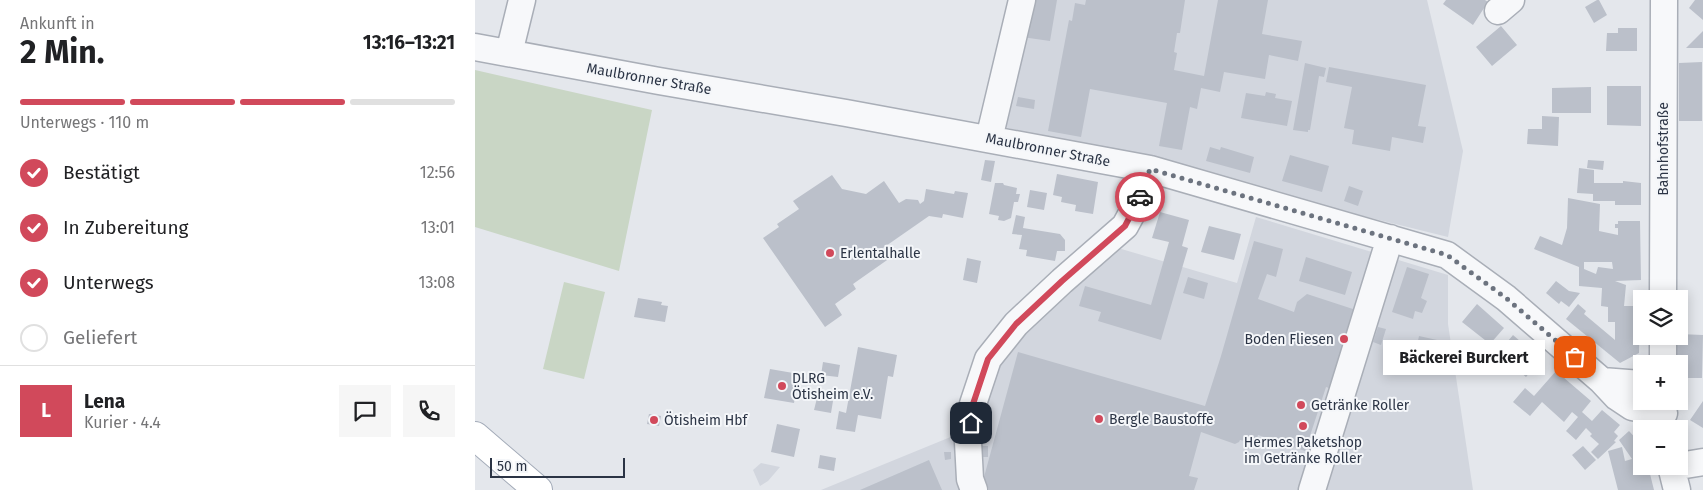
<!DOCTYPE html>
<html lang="de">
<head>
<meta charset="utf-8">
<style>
  body { margin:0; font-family:"Fira Sans",sans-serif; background:#f6f6f6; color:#202124; height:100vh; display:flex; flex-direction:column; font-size:19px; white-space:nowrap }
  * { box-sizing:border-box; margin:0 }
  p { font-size:16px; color:#757577 }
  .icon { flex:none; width:28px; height:28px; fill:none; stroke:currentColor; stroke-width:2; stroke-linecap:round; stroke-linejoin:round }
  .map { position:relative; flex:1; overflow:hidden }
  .side { display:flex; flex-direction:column; background:#fff; width:475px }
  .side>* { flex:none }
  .buttons { position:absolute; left:1158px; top:290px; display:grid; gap:10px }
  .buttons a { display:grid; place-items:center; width:55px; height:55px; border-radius:0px; background:#fff; box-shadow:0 2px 12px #0003; font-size:25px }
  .scale { position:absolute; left:15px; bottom:12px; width:135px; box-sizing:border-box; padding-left:5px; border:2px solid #2b3445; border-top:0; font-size:14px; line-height:18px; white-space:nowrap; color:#2b3445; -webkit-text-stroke:4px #f4f6f9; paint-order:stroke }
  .pin { position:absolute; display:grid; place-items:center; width:42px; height:42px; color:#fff; margin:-21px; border-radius:10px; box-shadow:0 2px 8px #0006 }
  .courier { position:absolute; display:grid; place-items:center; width:50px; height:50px; margin:-25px; border:4px solid #d1495b; border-radius:50%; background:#fff; color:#222; box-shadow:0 1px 6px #0007 }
  .bubble { position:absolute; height:35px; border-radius:0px; background:#fff; box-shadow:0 2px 12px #0003; font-size:16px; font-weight:700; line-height:35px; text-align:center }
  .overview em { font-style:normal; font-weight:700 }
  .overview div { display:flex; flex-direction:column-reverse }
  .overview { display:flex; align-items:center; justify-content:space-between; height:85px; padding:0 20px }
  h1 { font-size:32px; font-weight:700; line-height:38px }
  .bar { display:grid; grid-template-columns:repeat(4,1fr); gap:8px 5px; align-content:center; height:60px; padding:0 20px }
  .bar i { height:6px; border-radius:4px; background:#e0e0e0 }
  .bar .selected { background:#d1495b }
  .bar p { grid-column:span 4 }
  .line { display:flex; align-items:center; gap:12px; padding:0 20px; border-top:1px solid #e0e0e0 }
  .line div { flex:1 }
  .round { display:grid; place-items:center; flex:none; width:52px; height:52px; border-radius:0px; background:#f6f6f6 }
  ol { padding:0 20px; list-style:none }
  li { display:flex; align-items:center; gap:15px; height:55px }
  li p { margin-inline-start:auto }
  li .icon { padding:5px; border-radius:50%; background:#d1495b; color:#fff; stroke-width:4 }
  li:last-child { color:#757577 }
  li i { width:28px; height:28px; border:2px solid #e0e0e0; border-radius:50% }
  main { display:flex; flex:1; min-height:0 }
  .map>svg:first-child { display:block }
</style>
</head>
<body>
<main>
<section class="side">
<div class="overview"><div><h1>2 Min.</h1><p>Ankunft in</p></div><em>13:16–13:21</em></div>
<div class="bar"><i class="selected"></i><i class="selected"></i><i class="selected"></i><i></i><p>Unterwegs · 110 m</p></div>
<ol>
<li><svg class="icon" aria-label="check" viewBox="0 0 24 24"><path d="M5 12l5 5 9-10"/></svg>Bestätigt<p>12:56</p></li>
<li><svg class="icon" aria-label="check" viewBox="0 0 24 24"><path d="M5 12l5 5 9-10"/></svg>In Zubereitung<p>13:01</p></li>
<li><svg class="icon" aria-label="check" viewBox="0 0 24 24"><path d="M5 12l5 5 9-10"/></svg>Unterwegs<p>13:08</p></li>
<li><i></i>Geliefert</li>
</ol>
<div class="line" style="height:90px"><b class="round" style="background:#d1495b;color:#fff">L</b><div><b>Lena</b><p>Kurier · 4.4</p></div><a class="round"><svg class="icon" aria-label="chat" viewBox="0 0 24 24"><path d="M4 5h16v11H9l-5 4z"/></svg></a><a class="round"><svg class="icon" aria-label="phone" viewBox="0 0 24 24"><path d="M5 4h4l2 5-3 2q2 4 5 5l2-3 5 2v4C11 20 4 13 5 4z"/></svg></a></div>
</section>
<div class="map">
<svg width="1228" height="490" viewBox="0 0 1228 490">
  <rect width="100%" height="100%" fill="#e4e7ec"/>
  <path fill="#d2d6de" d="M556,0H952L988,151L973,237L525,126Z
    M781,217L973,275V324L998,490H346L478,436L500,429L520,372L552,331L643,248L762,283Z
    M286,463L305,467L293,481L285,486L278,470Z"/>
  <path fill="#c9d6c5" d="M0,70L177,110L144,271L0,227Z
    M89,282L130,292L109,379L68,369Z"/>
  <path fill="#bbc0ca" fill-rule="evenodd" d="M554,0H582L575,41L547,37Z
    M611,0H710L705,33H702L699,52L702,53L699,70L729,76L743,0H793L787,34L827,41L823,61L794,55L790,79L749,72L745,92L726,88L722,109L715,107L707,150L684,146L692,103L615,89L606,137L573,131L594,20L597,21L600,3L610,5Z
    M971,0H1010L1013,2L998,25L968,4Z
    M1122,0H1124L1132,15L1119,23L1110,7Z
    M1220,0H1228V20L1214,8Z
    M1026,26L1042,45L1017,66L1001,47Z
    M1143,28H1162V51H1131L1132,33H1143Z
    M1228,31V48H1211Z
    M1227,62V121H1204V63Z
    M830,63L851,68L849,77L844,76L835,130H833V132L818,130Z
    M854,67L951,85L943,126L951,127L948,143L917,137L915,151L877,144L879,130L869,128L877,87L851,82Z
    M1132,86H1166V126L1132,125Z
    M1116,87V113H1077V88Z
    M791,92L801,94L800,98L817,101L812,126L766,118L771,93L790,96Z
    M543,97L560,100L559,109L541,106Z
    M1067,116L1084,117L1083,146L1052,144L1053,129H1067Z
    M735,147L745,150L746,147L779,157L775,173L731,161Z
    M815,155L854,166L847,192L807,181Z
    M510,160L520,161L516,182L506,180Z
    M1113,160L1129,161L1128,170L1112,168Z
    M1104,168L1119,170V183H1148V181L1166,183V205H1140V201H1118V194L1102,193Z
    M582,174L623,182L618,214L600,211L601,205L586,202L587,197L578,195Z
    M357,175L367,189L391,194L409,181L424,203L431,199L443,200L445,204L449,201L451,189L479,194L480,191L493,193L488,218L468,214L467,218L454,216L408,248L415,258L378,284L381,289L360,304L367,315L350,327L288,238L304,227L302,224L324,209L318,201Z
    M520,183H528L529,185L542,188L541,194H545L543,202H539L536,218L529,221L523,220L524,216L514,214Z
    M874,186L888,191L883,206L869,201Z
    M555,190L572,193L569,210L552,207Z
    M1093,198L1125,204L1124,231L1143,235V228H1140V224H1143V221H1165L1166,280L1140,281L1151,285L1149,306H1165L1164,353L1145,363L1091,319L1103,304L1111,311L1109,314L1140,340V322H1133V307L1126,306L1127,288L1104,286V267L1059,249L1065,236L1087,245L1092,228ZM1109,262H1137L1138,269L1123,267L1121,274L1109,269Z
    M685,212L714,220L707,246L713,248L686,340L623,321L626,312L604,306L610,286L676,305L694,242L677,238Z
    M541,215L550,217L548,228L585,234L590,240V251H582L580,261L551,256L552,250L544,249L547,235L537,234Z
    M734,226L766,234L759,260L726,252Z
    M779,241L808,249L801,277L792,274L783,299L819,312L822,302L832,294L884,311L863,383L854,388L851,387L830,451L783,435L779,447L776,449L771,448L770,441L765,440L764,442L760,444L726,432L714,476L723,478L719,490H514L509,477L543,352L730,406L746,356Z
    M831,257L877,272L870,295L824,281Z
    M492,258L506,261L502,283L488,280Z
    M932,267L954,274L946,298L952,301L947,313L940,311L938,319L917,312Z
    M713,277L733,283L729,299L708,293Z
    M1081,281L1094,291L1105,293L1094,307L1086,301L1084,304L1071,293Z
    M163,298L187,302L186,305L193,306L190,322L159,317Z
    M1002,304L1029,328L1015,344L987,322Z
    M903,327L911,329L906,345L898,342Z
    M1204,334L1228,335L1227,378H1204V364H1202V336H1204Z
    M1038,335L1066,359L1051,377L1023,353Z
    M944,336L962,340L958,359L940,355Z
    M383,347L422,355L418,377L413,376L406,419L383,415L380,432L361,429L364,411L371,413Z
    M348,362L365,365L363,377L346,375Z
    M295,369L324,374L319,403L289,398Z
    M1081,371L1116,401L1107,412L1117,421L1127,410L1145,425L1139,432L1143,436L1139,441L1141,442L1123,459L1116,452L1124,444L1115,436L1117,434L1111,428L1101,440L1091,431L1103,417L1097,412L1089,422L1067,402L1055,416L1038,402L1050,388L1059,396Z
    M342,398L358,401L356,413L339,410Z
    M1228,401V428L1215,420Z
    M174,414L186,416L184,426L172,424Z
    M302,424L325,429L319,457L296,452Z
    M1154,431L1166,444V466H1173L1179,490H1143L1133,451L1147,447L1150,461L1157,459L1144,440Z
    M504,446H513V457H504Z
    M1108,446L1121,460L1110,470L1097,455Z
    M469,452H476V459L470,460Z
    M345,455L361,458L359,471L343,468Z
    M454,460L467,490H385Z"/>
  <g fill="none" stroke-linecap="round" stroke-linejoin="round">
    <defs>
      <path id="minor" d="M1023,11L1036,0
        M0,47L184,81L371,113L675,169L972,255L1031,298L1127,381L1142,397L1157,407L1189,413
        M34,53L47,0
        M514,139L547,0
        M1188,299L1189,0
        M1188,336V364
        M1127,381L1166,384
        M1196,466L1202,490
        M1204,466L1228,462
        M499,490L495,479L493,442L498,404L513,359L541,324L587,281L650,226L663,202L675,169
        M837,490L915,238"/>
      <path id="major" d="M0,436L63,490"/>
    </defs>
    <use href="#minor" stroke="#a9aeb7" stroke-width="29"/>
    <use href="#major" stroke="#a3abb8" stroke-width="30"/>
    <use href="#minor" stroke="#f7f8fa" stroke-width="26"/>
    <use href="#major" stroke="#fff" stroke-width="28"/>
  </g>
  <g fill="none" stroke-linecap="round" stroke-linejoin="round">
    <path stroke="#6c737f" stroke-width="5" stroke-dasharray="0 9" d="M665,197L675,169L972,255L1031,298L1100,357"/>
    <path stroke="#d1495b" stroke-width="6" d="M496,423L498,404L513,359L541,324L587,281L650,226L665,197"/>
  </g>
  <g fill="#d1495b" stroke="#f4f6f9" stroke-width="2">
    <circle cx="355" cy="253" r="5"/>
    <circle cx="869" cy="339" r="5"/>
    <circle cx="307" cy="386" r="5"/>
    <circle cx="826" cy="405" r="5"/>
    <circle cx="624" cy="419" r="5"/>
    <circle cx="179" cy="420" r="5"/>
    <circle cx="828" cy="426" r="5"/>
  </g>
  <g text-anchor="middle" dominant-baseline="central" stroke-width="4" stroke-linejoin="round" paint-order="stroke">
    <g font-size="14" fill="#2b3445" stroke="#f4f6f9">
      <text transform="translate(174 79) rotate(10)">Maulbronner Straße</text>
      <text transform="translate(1188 149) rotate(-90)">Bahnhofstraße</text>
      <text transform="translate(573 150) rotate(11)">Maulbronner Straße</text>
    </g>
    <g font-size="14" fill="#2b3445" stroke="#f4f6f9" text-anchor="start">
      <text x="365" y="253">Erlentalhalle</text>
      <text x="859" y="339" text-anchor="end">Boden Fliesen</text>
      <text x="317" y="378">DLRG<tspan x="317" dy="16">Ötisheim e.V.</tspan></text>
      <text x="836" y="405">Getränke Roller</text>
      <text x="634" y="419">Bergle Baustoffe</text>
      <text x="189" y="420">Ötisheim Hbf</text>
      <text x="828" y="442" text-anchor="middle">Hermes Paketshop<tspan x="828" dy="16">im Getränke Roller</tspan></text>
    </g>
  </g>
</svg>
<div class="buttons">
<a><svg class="icon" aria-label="layers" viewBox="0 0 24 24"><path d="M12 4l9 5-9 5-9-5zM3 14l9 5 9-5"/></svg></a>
<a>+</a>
<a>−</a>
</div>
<div class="scale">50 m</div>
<div class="pin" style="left:1100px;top:357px;background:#ea580c"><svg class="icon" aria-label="bag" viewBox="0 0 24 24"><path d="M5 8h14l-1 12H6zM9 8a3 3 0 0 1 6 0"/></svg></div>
<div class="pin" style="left:496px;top:423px;background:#1f2937"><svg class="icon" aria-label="home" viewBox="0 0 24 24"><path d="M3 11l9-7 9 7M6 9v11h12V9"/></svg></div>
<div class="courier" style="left:665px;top:197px"><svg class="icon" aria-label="car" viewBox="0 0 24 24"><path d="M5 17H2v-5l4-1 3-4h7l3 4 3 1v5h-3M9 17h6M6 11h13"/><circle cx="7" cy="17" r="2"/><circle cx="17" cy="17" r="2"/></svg></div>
<div class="bubble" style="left:908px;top:340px;width:162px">Bäckerei Burckert</div>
</div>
</main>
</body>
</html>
